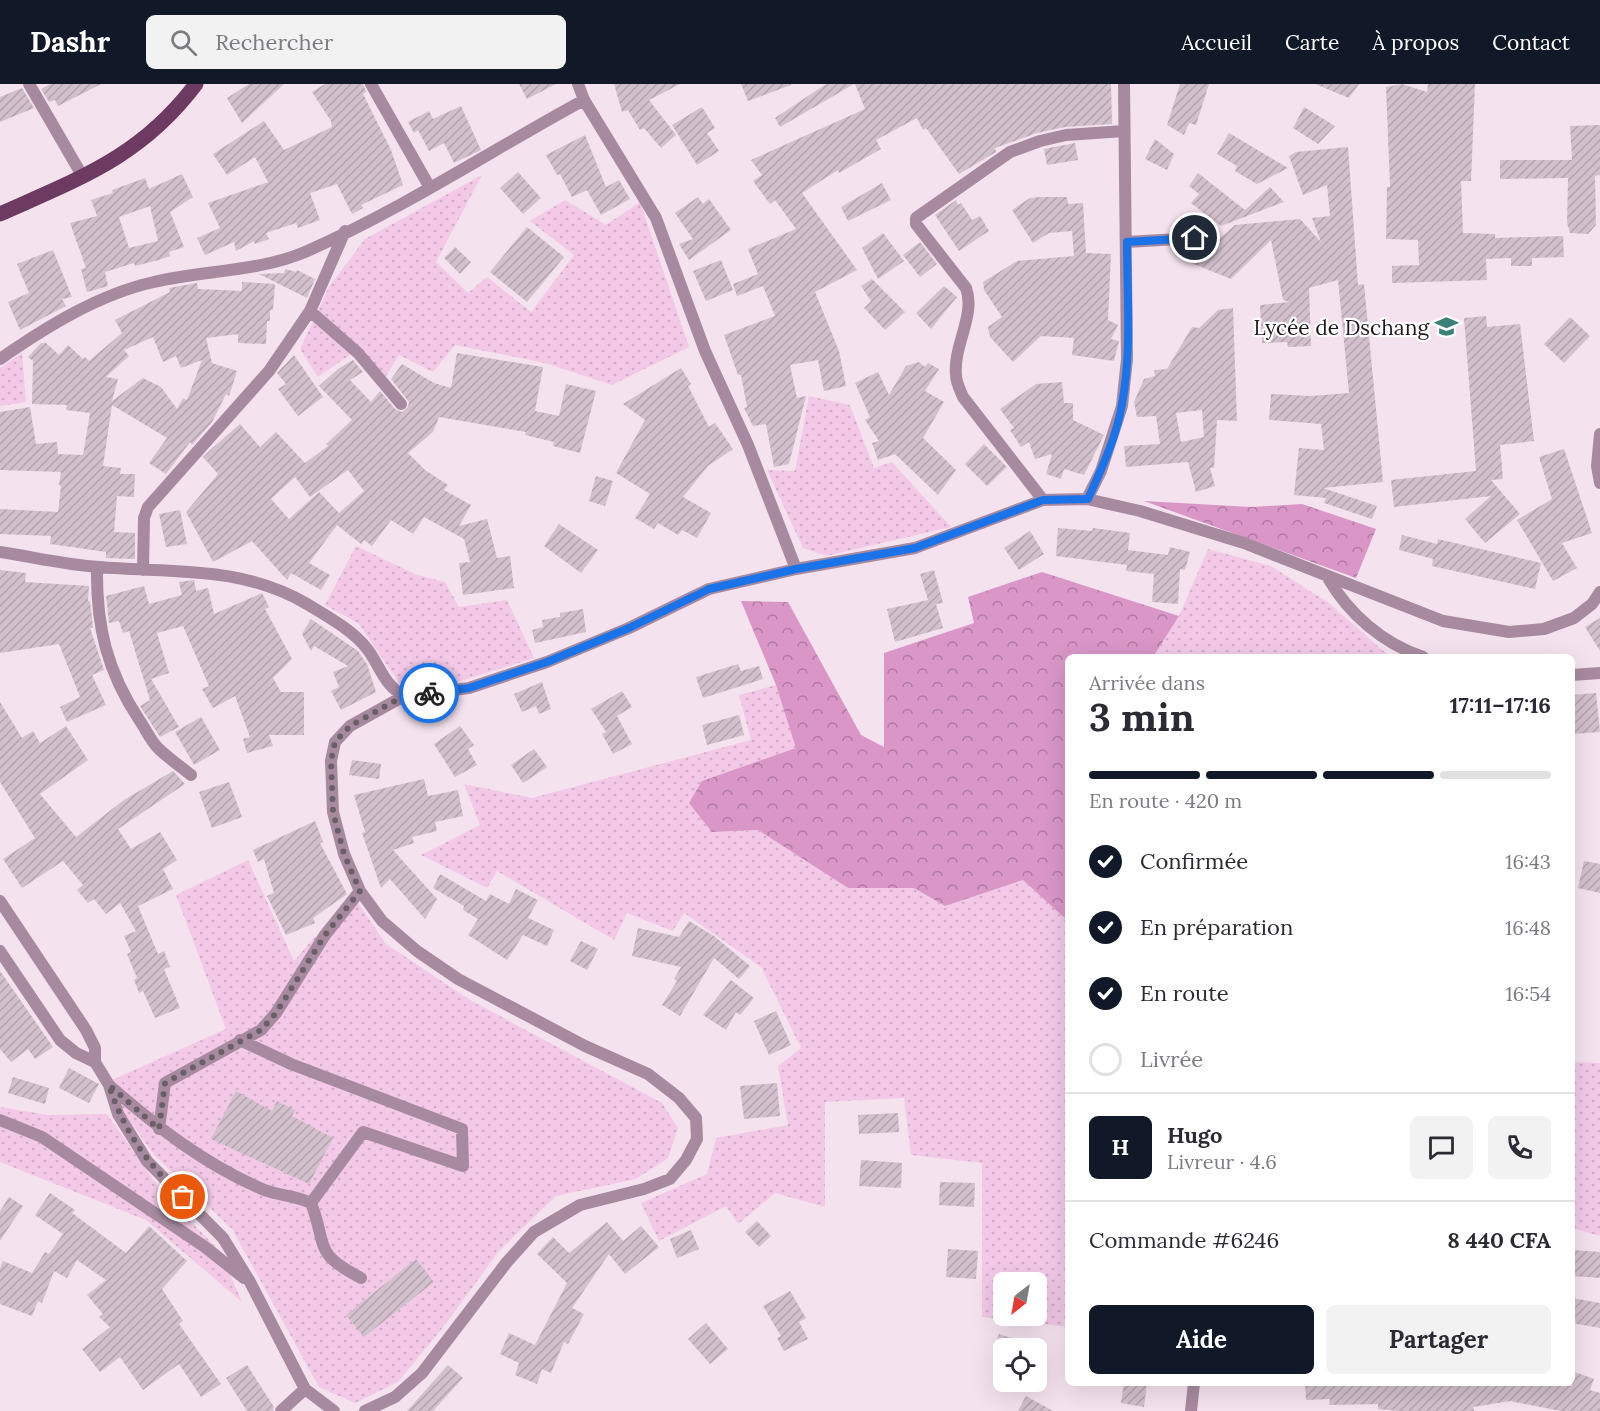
<!DOCTYPE html>
<html lang="fr">
<head>
<meta charset="utf-8">
<style>
  body { margin:0; font-family:Lora,serif; background:#f2f2f3; color:#2b2b33; height:100vh; display:flex; flex-direction:column; font-size:22px; white-space:nowrap }
  * { box-sizing:border-box; margin:0 }
  p { font-size:20px; color:#7c7c81 }
  .icon { flex:none; width:33px; height:33px; fill:none; stroke:currentColor; stroke-width:2; stroke-linecap:round; stroke-linejoin:round }
  .map { position:relative; flex:1; overflow:hidden }
  .sheet { position:absolute; left:1065px; top:570px; width:510px; height:732px; display:flex; flex-direction:column; background:#fff; border-radius:9px; box-shadow:0 6px 24px #0002 }
  .sheet>* { flex:none }
  .needle { width:39px; rotate:211deg }
  .fabs { position:absolute; left:993px; top:1188px; display:grid; gap:12px }
  .fabs a { display:grid; place-items:center; width:54px; height:54px; border-radius:9px; background:#fff; box-shadow:0 6px 24px #0002; font-size:30px }
  .pin { position:absolute; display:grid; place-items:center; width:51px; height:51px; color:#fff; margin:-26px; border:3px solid #fff; border-radius:50%; box-shadow:0 2px 6px #0007 }
  .courier { position:absolute; display:grid; place-items:center; width:60px; height:60px; margin:-30px; border:4px solid #1a73e8; border-radius:50%; background:#fff; color:#222; box-shadow:0 2px 8px #0007 }
  .overview em { font-style:normal; font-weight:700 }
  .overview div { display:flex; flex-direction:column-reverse }
  .overview { display:flex; align-items:center; justify-content:space-between; height:102px; padding:0 24px }
  h1 { font-size:39px; font-weight:700; line-height:45px }
  .bar { display:grid; grid-template-columns:repeat(4,1fr); gap:9px 6px; align-content:center; height:72px; padding:0 24px }
  .bar i { height:8px; border-radius:4px; background:#e1e1e2 }
  .bar .active { background:#111827 }
  .bar p { grid-column:span 4 }
  .line { display:flex; align-items:center; gap:15px; padding:0 24px; border-top:2px solid #e1e1e2 }
  .line div { flex:1 }
  .round { display:grid; place-items:center; flex:none; width:63px; height:63px; border-radius:9px; background:#f2f2f3 }
  ol { padding:0 24px; list-style:none }
  li { display:flex; align-items:center; gap:18px; height:66px }
  li p { margin-inline-start:auto }
  li .icon { padding:6px; border-radius:50%; background:#111827; color:#fff; stroke-width:4 }
  li:last-child { color:#7c7c81 }
  li i { width:33px; height:33px; border:3px solid #e1e1e2; border-radius:50% }
  .button { display:flex; gap:12px; margin-top:auto; padding:12px 24px }
  .button a { flex:1; height:69px; border-radius:9px; background:#111827; color:#fff; font-size:24px; font-weight:700; line-height:69px; text-align:center }
  .button a+a { background:#f2f2f3; color:#2b2b33 }
  header { display:flex; align-items:center; gap:36px; box-sizing:border-box; height:84px; padding:0 30px; background:#111827; color:#fff }
  header strong { font-size:28px }
  nav { display:flex; gap:33px; margin-inline-start:auto; font-size:21px }
  .search { width:420px; height:54px; background:#f2f2f3; display:flex; align-items:center; gap:15px; box-sizing:border-box; padding:0 21px; border-radius:9px; color:#7c7c81; font-size:22px }
  .map>svg:first-child { display:block }
</style>
</head>
<body>
<header>
<strong>Dashr</strong>
<div class="search"><svg class="icon" aria-label="search" viewBox="0 0 24 24"><circle cx="10" cy="10" r="6"/><path d="M15 15l6 6"/></svg>Rechercher</div>
<nav><a>Accueil</a><a>Carte</a><a>À propos</a><a>Contact</a></nav>
</header>
<div class="map">
<svg width="1600" height="1327" viewBox="0 0 1600 1327">
  <defs>
    <pattern id="grass-dots" width="8" height="8" patternUnits="userSpaceOnUse" patternTransform="scale(1.5)"><rect width="8" height="8" fill="#f3c9e7"/><path d="M2 2h.1M6 6h.1" fill="none" stroke="#d0acc6" stroke-width="1.8" stroke-linecap="round"/></pattern>
    <pattern id="forest-crowns" width="20" height="18" patternUnits="userSpaceOnUse" patternTransform="scale(1.5)"><rect width="20" height="18" fill="#d996c7"/><path d="M2 6a3 3 0 1 1 6 0M12 15a3 3 0 1 1 6 0" fill="none" stroke="#af7aa1"/></pattern>
    <pattern id="building-hatch" width="6" height="6" patternUnits="userSpaceOnUse" patternTransform="scale(1.5)"><rect width="6" height="6" fill="#d2c0cc"/><path d="M-1 1l2-2M0 6l6-6M5 7l2-2" fill="none" stroke="#b4a4af"/></pattern>
  </defs>
  <rect width="100%" height="100%" fill="#f5e2ef"/>
  <path fill="url(#grass-dots)" fill-rule="evenodd" d="M482,91L436,178L468,209L487,193L531,228L574,171L530,137L565,116L606,141L640,118L689,263L612,301L545,279L455,261L433,288L399,271L385,294L358,265L318,293L300,265L329,203L365,155Z
    M22,269L26,318L0,322V284Z
    M809,312L850,321L874,384L892,378L951,443L826,472L803,464L767,386L795,387Z
    M356,462L417,491L445,498L459,523L507,516L534,574L438,604H403L358,539L325,521Z
    M1208,465L1271,482L1329,519L1390,573H1153L1179,532Z
    M776,601L797,665L702,697L712,748L758,746L848,804H914L945,822L1023,796L1068,836V1243L982,1233V1079L911,1071L904,1014L825,1018V1123L775,1109L738,1140L726,1122L659,1157L641,1119L707,1090L716,1054L788,1041L778,982L801,964L761,883L684,829L673,847L627,829L614,856L497,787L487,804L421,771L480,741L464,700L532,714L751,656L739,611ZM1004,1198H1036V1232H1004Z
    M248,776L294,877L352,810L386,860L470,916L662,1019L678,1044L668,1074L636,1095L556,1112L499,1167L444,1242L398,1298L355,1319L319,1303L232,1145L155,1072L103,1000L226,945L176,811Z
    M1572,978L1600,979V1152L1572,1144Z
    M0,1023L48,1031L107,1030L165,1112L219,1166L242,1218L146,1136L0,1078Z"/>
  <path fill="url(#forest-crowns)" d="M1144,417L1251,423L1302,420L1376,445L1356,494Z
    M1042,488L1179,532L1153,573H1068V837L1023,796L945,822L914,804H848L758,746L712,748L689,719L702,697L796,664L776,601L741,517L788,518L861,651L884,663V569L974,539L968,513Z"/>
  <path fill="url(#building-hatch)" fill-rule="evenodd" d="M50,0H101L58,22L55,16L49,18L41,5Z
    M249,0H284L242,39L227,14Z
    M325,0H363L366,8L363,10L391,66L403,101L361,121L363,124L352,130L337,100L310,109L320,136L298,144L296,139L266,149L269,155L255,160L254,157L236,167L234,158L205,171L197,154L220,144L208,119L268,98L255,73L227,91L213,70L264,37L284,66L332,43L331,37L312,8Z
    M519,0H556L527,15Z
    M614,0H680L649,16L676,51L661,64L644,44L640,46L628,26L622,28Z
    M741,0H791V1L748,17Z
    M826,0H854L780,43L775,34Z
    M855,0H1111L1112,40L1065,43L1037,49L995,64L996,68L959,90L926,44L923,46L917,34L876,56L881,65L839,89L838,86L802,109L857,186L815,208L839,267L846,302L824,307L818,276L790,281L797,314L806,312L789,380L774,383L766,340L753,342L744,324L747,323L741,291H738L724,251L775,232L763,202L737,212L733,200L758,190L748,165L796,145L775,116L770,120L753,97L762,91L751,76L865,25Z
    M1180,0H1209L1196,41L1189,39L1184,51L1167,41Z
    M1315,0H1359L1349,14Z
    M1402,0L1427,8L1428,0H1475L1471,97H1461L1463,149L1495,150V154L1563,152L1564,173L1532,174V182H1511V174L1486,175L1487,196L1392,199V182L1419,181L1418,156L1386,155L1387,103H1390L1386,3Z
    M22,4L34,24L0,38V13Z
    M461,22L481,66L454,79L444,59L429,67L418,46L414,49L408,38L429,27L433,35Z
    M702,23L715,44L707,49L719,67L697,81L672,41Z
    M1304,23L1335,42L1318,60L1293,44Z
    M1600,41V91L1595,92L1596,141L1588,150L1570,149L1567,139L1568,94L1500,95V76H1572L1570,42Z
    M1229,49L1288,84L1257,100L1235,87L1237,82L1217,70Z
    M585,51L606,103L619,96L630,115L601,131L587,106L572,113L560,90L557,91L546,71Z
    M1155,55L1174,70L1167,86L1145,75Z
    M1075,59L1078,76L1047,81L1044,65Z
    M1348,63L1358,201L1364,200L1383,398L1323,404L1377,422L1372,435L1324,419L1326,414L1294,411L1299,364L1324,366L1321,340L1269,336L1271,310L1311,312L1349,309L1338,196L1309,204L1311,262L1288,263L1287,258L1262,259L1260,221L1289,218L1283,216L1271,156L1231,195L1191,179L1235,141L1300,135L1321,158L1312,134L1330,132L1327,101L1303,111L1289,72L1296,68Z
    M518,88L541,114L523,130L500,104Z
    M1198,89L1245,126L1270,103L1284,118L1221,142L1191,119L1199,110L1189,102Z
    M182,90L193,113L170,128L184,163L169,168L170,172L159,176L135,182L134,179L105,188L108,202L87,208L81,185L86,184L70,139L97,132L91,116L113,109L112,106L145,94L149,105ZM150,122L158,157L129,164L119,133Z
    M882,99L891,116L848,137L841,123Z
    M698,113L703,120L709,115L731,146L689,176L679,160L693,155L675,129Z
    M1040,113H1067L1068,120L1083,119L1086,169L1111,170L1108,236L1118,241L1111,255L1119,257L1114,277L1072,271L1074,254L1041,252L1013,278L990,253L988,243L1002,233L984,206L983,198L1017,177L1074,172L1072,147L1049,149L1033,159L1012,126L1030,114Z
    M956,116L958,121L961,119L972,136L980,132L989,147L959,167L935,131Z
    M527,143L564,173L527,218L490,188Z
    M883,149L904,177L878,195L862,164Z
    M920,158L937,180L920,193L903,171Z
    M455,163L471,178L460,190L444,174Z
    M53,166L72,213L62,215L66,222L20,246L8,218L29,209L17,180Z
    M721,176L733,206L706,217L693,187Z
    M285,185L296,188L297,186L315,195L307,214L259,190L284,189Z
    M872,195L905,228L885,246L864,224L871,217L861,202Z
    M242,198L275,200L273,226H270V237H267L266,260L238,259V250L206,254L212,279L237,287L229,312L226,310L212,338L192,361L190,358L166,390L149,379L167,354L112,321L103,382L121,384L120,390H135L134,413L117,412L114,448L135,449V475L106,474V468L50,460L51,452L0,450V425L58,428L61,402L59,401L61,388L0,386V328L30,323L36,360L57,358L58,370L83,371L90,329L66,326L67,321L32,320L33,277L28,273L41,259H46L59,271L68,261L83,275L85,273L89,277L122,249L115,236L170,208L169,204L197,199L198,205L242,207ZM153,253L163,278L176,272L181,284L202,276L187,316L183,314L177,325L161,303L143,294L112,317L118,295L106,293L129,272L124,266Z
    M944,202L957,213L931,245L916,229Z
    M1233,224L1237,337L1217,336L1214,384H1210L1215,402L1196,408L1188,378L1126,383L1124,362L1160,360L1156,332L1137,333L1134,318L1144,295L1155,292L1154,286L1167,285L1192,243L1199,244L1218,226ZM1202,326L1204,353L1181,358L1176,329Z
    M1486,232L1487,243L1520,240L1534,357L1500,361L1503,395L1491,396L1520,430L1485,459L1465,435L1491,412L1394,423L1391,396L1476,387L1464,234Z
    M1570,233L1590,252L1564,279L1544,260Z
    M457,269L543,283L535,327L559,332L566,300L596,307L580,369L553,362L554,358L525,351L526,348L439,333L433,348L408,369L425,386L448,401L444,406L471,421L459,442L487,435L497,474L510,472L514,504L463,511L459,479L470,478L464,455L424,433L413,450L391,436L372,462L364,456L361,460L337,441L309,479L330,491L321,506L291,489L287,496L252,457L213,478L186,428L218,390L203,373L210,366L240,340L260,363L276,348L305,379L328,362L326,360L352,336L319,302L338,285L353,276L363,288L350,296L371,318L380,307L395,325L402,328L408,323L409,318L391,295L402,280L434,299L451,304ZM348,386L364,407L339,429L319,408L289,435L271,415L295,393L310,413Z
    M294,271L323,313L298,332L278,305L286,300L277,289Z
    M919,278L925,283L928,279L939,285L925,307L944,318L923,354L956,386L938,411L895,370L878,376L872,359L879,357L865,336L870,333L855,299L878,288L889,311L906,282Z
    M681,284L691,300L688,302L709,343L715,339L733,365L708,382L683,413L711,429L697,454L682,446L678,451L658,439L654,445L635,434L650,410L616,389L645,336L623,320Z
    M1062,298L1064,319H1073V336L1104,351L1084,391L1064,385L1061,395L1046,390L1052,370L1035,375L1029,358L1021,363L1010,346L1014,344L1000,325L1036,300Z
    M984,360L1007,383L987,402L965,380Z
    M1564,365L1592,449L1562,459L1577,484L1553,497L1517,436L1552,415L1539,373Z
    M596,392L613,397L605,422L589,417Z
    M180,426L187,460L166,463L159,430Z
    M559,440L598,466L581,489L544,462Z
    M1058,444L1092,447L1093,444L1130,449L1128,466L1168,471L1170,463L1190,468L1185,486L1180,485L1178,520L1152,518L1154,490L1126,487L1127,481L1056,472Z
    M1030,447L1044,470L1019,486L1004,464Z
    M1402,451L1437,460L1438,455L1541,479L1535,505L1432,482L1433,475L1399,466Z
    M0,486L26,489L25,498L89,502L88,517H90L93,544H90L104,586L92,591L106,621L67,638L60,623L80,613L59,560L0,569Z
    M934,486L943,519L936,520L943,544L895,558L887,525L928,516L920,490Z
    M194,496L196,507L208,504L214,530L262,509L269,523L265,525L292,575L273,594L281,608H304V651H269L273,662L247,669L243,655L250,653L235,612L213,624L202,605L209,602L183,542L157,549L169,589L151,595L179,643L160,653L140,622L150,616L129,547L123,549L119,537L109,539L106,512L144,502L149,520L182,511L179,498Z
    M583,525L586,548L535,559L532,546L543,543L542,536L560,533V529Z
    M1600,534V567L1585,543Z
    M311,535L358,567L367,580L376,608L341,626L331,607L339,603L333,588L348,582L314,562L311,567L302,550Z
    M738,580L741,587L759,582L763,595L703,614L696,593Z
    M542,598L551,625L539,630L536,622L522,628L514,610Z
    M622,607L632,623L617,632L632,660L613,670L602,650L606,648L591,625Z
    M1596,609L1600,648L1572,650V611Z
    M0,618L22,654L33,647L40,659L66,642L88,676L40,710L76,753L124,716L173,687L185,700L118,745L131,765L160,748L177,776L163,785L173,805L138,822L158,870L164,867L170,883L164,885L180,924L155,934L143,907L139,909L134,896L137,894L127,870L131,868L124,852L136,847L120,819L106,830L94,815L88,819L77,806L83,801L63,777L22,804L3,775L35,754L0,698Z
    M739,631L744,651L707,661L702,641Z
    M201,633L220,666L194,681L175,648Z
    M460,642L474,661L468,665L477,681L455,693L434,660Z
    M534,665L547,683L523,699L511,681Z
    M352,676L381,680L379,695L349,691Z
    M424,695L428,712L458,706L463,732L435,738L437,747L412,753L414,759L393,766L437,815L425,835L390,795L381,804L362,749L365,748L354,711Z
    M229,698L242,733L212,744L199,708Z
    M315,737L323,758L320,759L347,810L313,834L315,839L286,851L267,812L274,809L264,775L258,778L253,766Z
    M1584,777L1600,780V809L1578,804Z
    M440,790L486,817L490,810L509,820L516,805L538,816L528,834L554,846L547,862L523,851L507,876L468,851L478,835L463,826L464,822L433,804Z
    M689,837L714,852L750,882L739,895L714,874L680,932L662,921L677,897L674,895L681,883L632,872L638,844L679,853Z
    M581,857L598,865L587,886L570,877Z
    M0,887L53,963L35,975L28,965L11,978L0,965Z
    M731,896L754,914L740,931L736,928L726,946L703,931Z
    M776,927L791,961L769,971L754,937Z
    M69,984L99,1000L89,1019L59,1004Z
    M13,993L49,1004L45,1020L8,1009Z
    M777,999L780,1032L744,1035L740,1002Z
    M236,1007L272,1027L277,1017L295,1026L292,1032L333,1054L309,1100L211,1055Z
    M898,1029L899,1048L859,1050L858,1031Z
    M861,1076L902,1079L901,1104L859,1102Z
    M940,1098L975,1099L974,1123L939,1121Z
    M50,1109L75,1126L72,1129L126,1169L149,1142L187,1177L162,1205L183,1237L179,1240L221,1300L201,1313L179,1280L143,1306L120,1273L100,1288L82,1265L110,1243L99,1233L103,1230L87,1211L106,1196L77,1176L67,1194L54,1187L42,1219L38,1217L32,1232L0,1220V1184L3,1177L32,1189L45,1168L49,1170L63,1150L35,1131Z
    M9,1113L23,1122L0,1157V1127Z
    M757,1137L771,1152L759,1163L745,1148Z
    M607,1138L623,1157L641,1142L659,1163L625,1190L609,1170L572,1224L584,1230L568,1260L564,1258L551,1289L542,1285L537,1300L515,1291L519,1279L500,1270L509,1249L535,1261L567,1199L537,1170L553,1153L569,1169Z
    M691,1146L699,1165L677,1174L670,1155Z
    M948,1165L978,1167L976,1195L946,1193Z
    M1572,1166L1600,1168V1194L1572,1192Z
    M416,1175L434,1198L364,1253L346,1231Z
    M790,1207L806,1234L799,1238L808,1255L784,1267L777,1254L781,1252L763,1222Z
    M1572,1214L1600,1219V1244L1572,1239Z
    M706,1239L728,1265L710,1280L688,1255Z
    M999,1250L1036,1262V1264H994Z
    M247,1281L274,1323L273,1327H247L226,1294Z
    M448,1281L463,1294L433,1327H407Z
    M1572,1287L1594,1295L1590,1306L1600,1309V1327H1561L1510,1317L1473,1323L1474,1327H1399L1378,1325V1320L1329,1321L1330,1315L1306,1316L1305,1299H1547L1567,1302H1572Z
    M1124,1299H1147L1144,1323L1121,1319Z
    M1026,1312L1053,1327H1018Z"/>
  <g fill="none" stroke-linecap="round" stroke-linejoin="round">
    <path stroke="#a78a9f" stroke-width="12" d="M29,0L83,93
      M371,0L429,102
      M584,16L656,134L705,267L748,361L796,485
      M1127,158L1195,154
      M310,227L358,269L401,320
      M0,275C46,243 99,210 154,198C203,186 258,188 305,168C401,126 492,66 584,16L578,0
      M1600,350L1597,382L1600,399
      M1087,415L1101,387L1122,322L1127,275L1124,0
      M1043,416L963,313C960,306 956,298 956,291C953,262 976,231 966,204L916,140V134L1010,68L1040,57L1066,51L1124,47
      M0,468C33,473 66,481 99,483C171,489 241,481 307,520C327,532 354,547 368,566C381,584 384,601 404,612
      M97,483C96,542 107,588 140,637C146,646 151,657 158,664C168,674 180,682 191,691
      M143,486L144,434L148,423L269,287L310,227L345,147
      M1328,494C1349,530 1382,559 1423,573
      M1572,591L1600,589
      M0,817L86,946L95,964V978L109,1001L118,1030L147,1077L223,1154L250,1198L305,1305L334,1327
      M0,867L60,956L76,969L95,978
      M240,956L291,980L462,1045L463,1082L363,1048L311,1119
      M110,1002C157,1043 204,1080 262,1105C278,1112 295,1111 311,1119C328,1163 312,1168 361,1194
      M0,1036L42,1053L205,1163L244,1194
      M159,1045L165,999L261,946L276,929L325,851L360,807
      M281,1327L305,1305
      M365,1327L395,1313L422,1289L507,1178L534,1148L580,1121L644,1105L670,1095L686,1076L697,1055L696,1034L679,1014L648,990L585,962L458,895L417,867L382,837L360,807L344,770L333,728L331,677L335,658L350,642L404,612L469,604L547,578L629,544L709,505L796,485L915,464L1043,416L1087,415L1140,427L1244,459L1443,537L1509,548L1544,545L1574,534L1592,520L1600,508
      M1191,1327L1194,1299"/>
    <path stroke="#6d3b61" stroke-width="15" d="M0,130C80,94 141,73 196,0"/>
  </g>
  <g fill="none" stroke-linecap="round" stroke-linejoin="round">
    <path stroke="#6a5f67" stroke-width="6" stroke-dasharray="0 10.8" d="M183,1113C148,1081 123,1046 109,1001L159,1045L165,999L261,946L276,929L325,851L360,807L344,770L333,728L331,677L335,658L350,642L404,612L429,609"/>
    <path stroke="#1a73e8" stroke-width="8" d="M429,609L469,604L547,578L629,544L709,505L796,485L915,464L1043,416L1088,415C1101,386 1117,352 1122,320C1132,267 1127,212 1127,158L1195,154"/>
  </g>
  <defs>
    <symbol id="school-bare" viewBox="-9 -9 18 18"><path d="M0-5L7-2L0 1L-7-2ZM-4 1L0 2.5L4 1V4Q0 6-4 4Z" fill="#398079" stroke="#fff" stroke-width="2.5" paint-order="stroke"/></symbol>
  </defs>
  <g fill-rule="evenodd">
    <use href="#school-bare" x="1430" y="226" width="33" height="33"/>
  </g>
  <g text-anchor="middle" dominant-baseline="central" stroke-width="4.5" stroke-linejoin="round" paint-order="stroke">
    <g font-size="21" fill="#1f191e" stroke="#fff" text-anchor="end">
      <text x="1429" y="243">Lycée de Dschang</text>
    </g>
  </g>
</svg>
<div class="fabs">
<a><svg class="needle" viewBox="-14 -14 28 28"><path d="M0-13l5 13h-10z" fill="#e53935"/><path d="M0 13l5-13h-10z" fill="#7c7c81"/></svg></a>
<a><svg class="icon" aria-label="locate" viewBox="0 0 24 24"><circle cx="12" cy="12" r="6"/><path d="M12 2v4M12 18v4M2 12h4M18 12h4"/></svg></a>
</div>
<div class="pin" style="left:183px;top:1113px;background:#ea580c"><svg class="icon" aria-label="bag" viewBox="0 0 24 24"><path d="M5 8h14l-1 12H6zM9 8a3 3 0 0 1 6 0"/></svg></div>
<div class="pin" style="left:1195px;top:154px;background:#1f2937"><svg class="icon" aria-label="home" viewBox="0 0 24 24"><path d="M3 11l9-7 9 7M6 9v11h12V9"/></svg></div>
<div class="courier" style="left:429px;top:609px"><svg class="icon" aria-label="bike" viewBox="0 0 24 24"><circle cx="6" cy="16" r="4"/><circle cx="18" cy="16" r="4"/><path d="M6 16l4-8h5l3 8M10 8l3 8H6M13 5h3"/></svg></div>
<section class="sheet">
<div class="overview"><div><h1>3 min</h1><p>Arrivée dans</p></div><em>17:11–17:16</em></div>
<div class="bar"><i class="active"></i><i class="active"></i><i class="active"></i><i></i><p>En route · 420 m</p></div>
<ol>
<li><svg class="icon" aria-label="check" viewBox="0 0 24 24"><path d="M5 12l5 5 9-10"/></svg>Confirmée<p>16:43</p></li>
<li><svg class="icon" aria-label="check" viewBox="0 0 24 24"><path d="M5 12l5 5 9-10"/></svg>En préparation<p>16:48</p></li>
<li><svg class="icon" aria-label="check" viewBox="0 0 24 24"><path d="M5 12l5 5 9-10"/></svg>En route<p>16:54</p></li>
<li><i></i>Livrée</li>
</ol>
<div class="line" style="height:108px"><b class="round" style="background:#111827;color:#fff">H</b><div><b>Hugo</b><p>Livreur · 4.6</p></div><a class="round"><svg class="icon" aria-label="chat" viewBox="0 0 24 24"><path d="M4 5h16v11H9l-5 4z"/></svg></a><a class="round"><svg class="icon" aria-label="phone" viewBox="0 0 24 24"><path d="M5 4h4l2 5-3 2q2 4 5 5l2-3 5 2v4C11 20 4 13 5 4z"/></svg></a></div>
<div class="line" style="height:78px"><div>Commande #6246</div><b>8 440 CFA</b></div>
<div class="button"><a>Aide</a><a>Partager</a></div>
</section>
</div>
</body>
</html>
